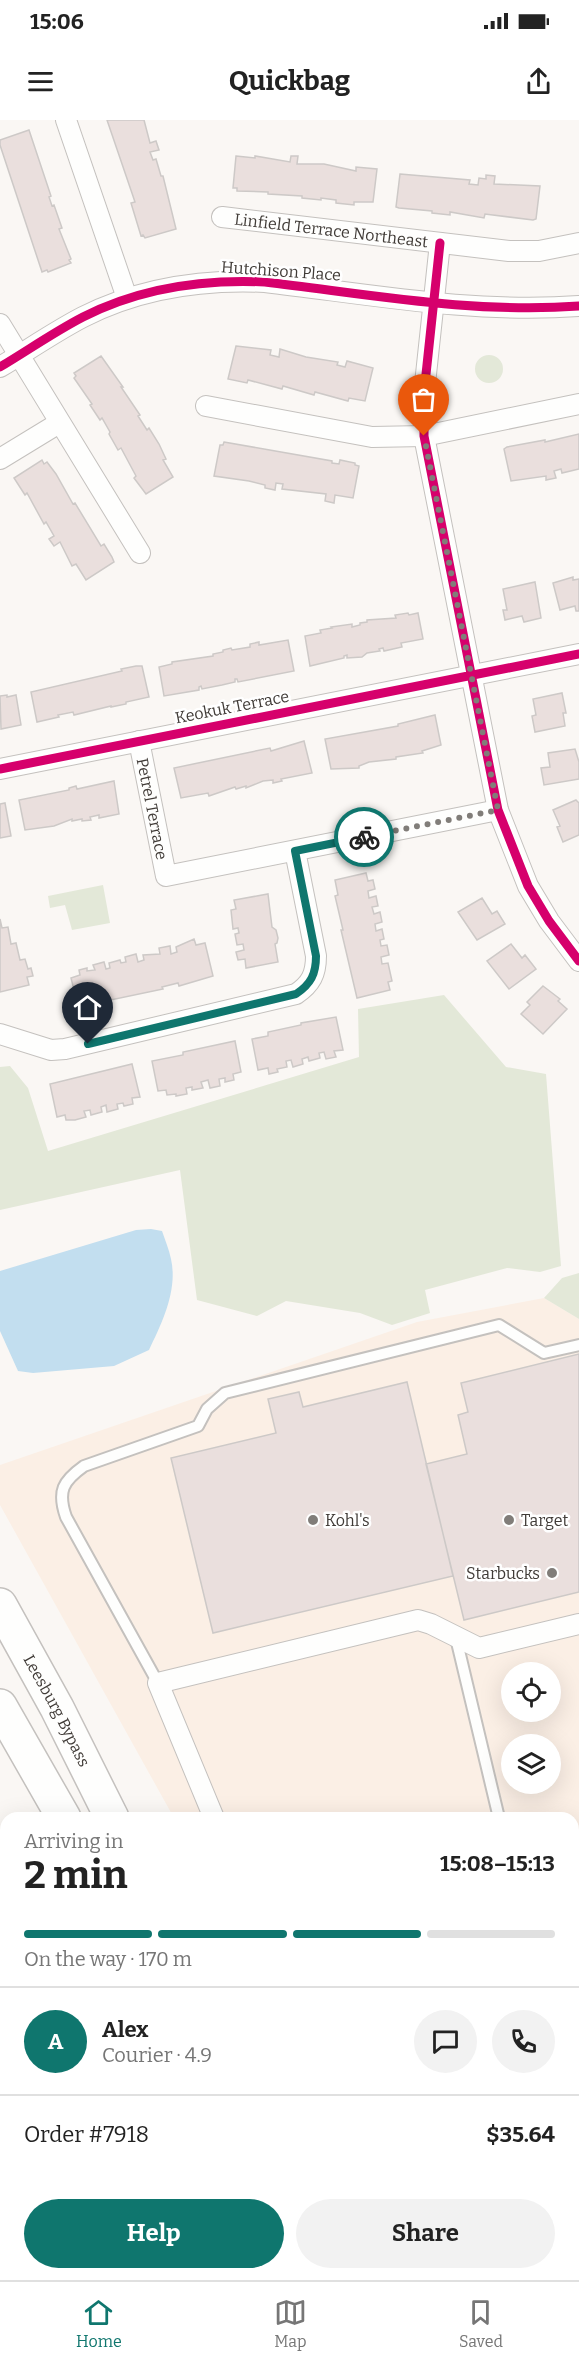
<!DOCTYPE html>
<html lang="en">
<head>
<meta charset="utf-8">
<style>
  body { margin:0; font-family:Bitter,serif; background:#f2f2f2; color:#222; height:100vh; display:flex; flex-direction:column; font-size:22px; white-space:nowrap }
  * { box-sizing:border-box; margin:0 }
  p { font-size:20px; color:#767676 }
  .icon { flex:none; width:33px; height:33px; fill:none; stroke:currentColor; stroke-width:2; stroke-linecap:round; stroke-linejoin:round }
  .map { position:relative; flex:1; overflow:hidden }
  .details { position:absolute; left:0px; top:1692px; width:579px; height:468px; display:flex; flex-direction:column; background:#fff; border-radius:18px 18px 0 0; box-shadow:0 6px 24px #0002 }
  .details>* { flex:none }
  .buttons { position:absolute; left:501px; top:1542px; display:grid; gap:12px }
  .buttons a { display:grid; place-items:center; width:60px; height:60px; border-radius:50%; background:#fff; box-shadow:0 6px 24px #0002; font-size:30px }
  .pin { position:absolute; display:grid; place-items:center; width:51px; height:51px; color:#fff; margin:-62px -26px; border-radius:50% 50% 50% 0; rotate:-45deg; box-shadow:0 0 6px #0007 }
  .pin .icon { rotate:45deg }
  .courier { position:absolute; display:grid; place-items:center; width:60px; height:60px; margin:-30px; border:4px solid #0f766e; border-radius:50%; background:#fff; color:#222; box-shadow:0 2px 8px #0007 }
  .headline em { font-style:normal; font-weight:700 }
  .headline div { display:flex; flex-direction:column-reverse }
  .headline { display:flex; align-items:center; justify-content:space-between; height:102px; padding:0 24px }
  h1 { font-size:39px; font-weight:700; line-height:45px }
  .bar { display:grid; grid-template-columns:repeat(4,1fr); gap:9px 6px; align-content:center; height:72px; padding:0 24px }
  .bar i { height:8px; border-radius:4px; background:#e0e0e0 }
  .bar .current { background:#0f766e }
  .bar p { grid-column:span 4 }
  .line { display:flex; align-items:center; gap:15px; padding:0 24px; border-top:2px solid #e0e0e0 }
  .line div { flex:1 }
  .round { display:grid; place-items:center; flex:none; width:63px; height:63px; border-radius:32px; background:#f2f2f2 }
  .button { display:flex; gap:12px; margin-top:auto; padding:12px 24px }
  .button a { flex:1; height:69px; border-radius:36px; background:#0f766e; color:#fff; font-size:24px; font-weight:700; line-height:69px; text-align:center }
  .button a+a { background:#f2f2f2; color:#222 }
  .status { display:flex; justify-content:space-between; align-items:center; height:42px; padding:0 30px; background:#fff; direction:ltr }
  .status svg { height:16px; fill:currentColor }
  header { display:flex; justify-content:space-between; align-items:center; height:78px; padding:0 24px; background:#fff; font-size:27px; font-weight:700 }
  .tab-bar { display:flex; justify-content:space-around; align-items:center; height:84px; border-top:2px solid #e0e0e0; background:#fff; font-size:16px; color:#767676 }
  .tab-bar a { display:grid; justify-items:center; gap:3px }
  .tab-bar .current { color:#0f766e }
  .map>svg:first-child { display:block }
</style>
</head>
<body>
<div class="status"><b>15:06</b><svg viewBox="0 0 49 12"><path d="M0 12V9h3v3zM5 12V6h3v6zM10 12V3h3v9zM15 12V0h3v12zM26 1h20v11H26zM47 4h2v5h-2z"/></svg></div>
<header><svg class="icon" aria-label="menu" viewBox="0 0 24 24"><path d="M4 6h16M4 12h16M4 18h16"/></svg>Quickbag<svg class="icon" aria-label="share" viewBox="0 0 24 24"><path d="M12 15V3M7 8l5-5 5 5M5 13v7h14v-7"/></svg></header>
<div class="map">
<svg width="579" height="2160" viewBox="0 0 579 2160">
  <rect width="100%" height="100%" fill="#faf7f4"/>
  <path fill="#fbefe5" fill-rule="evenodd" d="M544,1178L579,1199V1970L573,1972V1698H174L0,1385V1345L417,1202ZM512,1552H550V1592H512ZM512,1624H550V1664H512Z
    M0,1727L6,1740V2105L0,2106Z
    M579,2080V2160H385L383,2154H573V2081Z"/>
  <path fill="#e3e8d8" d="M475 249a14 14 0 1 1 28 0a14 14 0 1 1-28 0Z
    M103,765L110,803L72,810L65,785L50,788L48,776Z
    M444,875L506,947L546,954L561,1146L540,1152L507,1148L425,1170L430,1193L392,1205L360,1193L286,1181L257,1196L197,1180L180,1050L0,1090V947L10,946L28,968L48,1031L359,937L358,889Z
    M579,1153V1199L544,1178L562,1158Z"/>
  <path fill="#c2deef" d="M151,1109L162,1111C165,1120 169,1129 171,1139C178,1170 162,1203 149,1230L114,1246L33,1253L18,1251L0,1211V1151L136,1110Z"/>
  <path fill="#eadfdd" stroke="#cdc9c7" stroke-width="1.5" d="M107,0H144L150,23L156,21L159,30L150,32L153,40L156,39L161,56H163L176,109L145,118L143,115L141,116L131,83L135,82Z
    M29,10L51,76L49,77L52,86L54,85L62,108L59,109L71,139L69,140L71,143L48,152L47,150L42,152L0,25V20Z
    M236,36L255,38V36L290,42L291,36H298L297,44H324L356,51V47L377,49L373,82H354V85L336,83V80L321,78V80L302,78V76L268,74V72L237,71V68H233Z
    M400,54L470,60L469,64L478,65L479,58L486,59V55L495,56L494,64L540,66L536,99L533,100L485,94L484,98L450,92V95L432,93V91L399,88L396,87Z
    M236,226L271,230L270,235L279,237L280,229L306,237L338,242L337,245L345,247L347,241L373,248L365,281L349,278L348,281L315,272L314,275L283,266L282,269L248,260L247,263L228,259Z
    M101,236L123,267H121L140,295L138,296L147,310L149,308L159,324L166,339L163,340L173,357L146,374L134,358L136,356L121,328L118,330L109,314L110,312L102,298L100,300L90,285L92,284L74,258L76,256L74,253Z
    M579,314V349L562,353L561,349L554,351L556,358L546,360V356L511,361L504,329L507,327L545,320V322Z
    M224,322L332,341V343L339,344L340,340L355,343V345L359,346L353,378L335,375L334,383L325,381L326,374L282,369L283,364L276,363L275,370L265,368V365L249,361L214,356L220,325H223Z
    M42,340L44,344L47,342L56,354L73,384L75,383L101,426L104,424L112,437L114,442L86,460L76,444L72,446L60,422L54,426L49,419L54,416L46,402L44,404L27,373L25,375L14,358Z
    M573,457V460L579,459V491H576L575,486L560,490L553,463Z
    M535,462L541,498L524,502L522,496L505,500L503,490H507L503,469Z
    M408,493L409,495L418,493L423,519L401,523L402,527L384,531L383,528L379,529L380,531L367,533L362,537L347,538V535L344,536V538L310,546L305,516L321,513L320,510L332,508L331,507L352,504V507L360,505V503L367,502V500L396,498L395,495Z
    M288,520L294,551L238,562L237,559H235V562L222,565L202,569L201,566L199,567V570L164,576L159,547L172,544V542L213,536V534L223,532V530L231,528L232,530L250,527V524L259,522V525Z
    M136,546H142L149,577L126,582V584L111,587V586L74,595L73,592L58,595L59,597L37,602L31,572L122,551L121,549Z
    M562,573L566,593H563L565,606L535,612L532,596L536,595L533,579Z
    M7,575V577L16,575L21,605L1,609L0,576Z
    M435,595L441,625L422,631L423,633L396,637V639L369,642L359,646V648L331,649L325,619L398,606V604Z
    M304,621L312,653L281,659L282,661L273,663V660L263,661L246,668V666L236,669L235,667L209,676L208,673L181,678L174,648L270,628L271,631Z
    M575,629L579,642V659L544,665L541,648L550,647L548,633Z
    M114,661L119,694L99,698V695L90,697L91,700L82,701V699L72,701V699L54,706L25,710L19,680L69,670V668L76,666L77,669Z
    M576,680L579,683V715L563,722L557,707L560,706L553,690Z
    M5,683L11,716L0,718V684Z
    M366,753L368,761L373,760L375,769L368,771L369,778L376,776L378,786L372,787L374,794L380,792L382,802L375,804L376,811L382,809L384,819L380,820L381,826L387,825L389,835L381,837L382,844L388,843L392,861L388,862L390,870L357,878L341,810H343L335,776L338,775L335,760Z
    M268,774L272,807L276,810L278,818L277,823L275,824L278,842L246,848L245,839L238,840L236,832L244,830L243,824L237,825L235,814L239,813L238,808L233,809L231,790L236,789L234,780Z
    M482,778L492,794L497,791L505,804L477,820L458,792Z
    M0,799L2,808L8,807L11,824L16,823L20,840L25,839L28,849L31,848L33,856L27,857L29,865L0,872Z
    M194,819L196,825L205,823L213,856L179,866L178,863L162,867L163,869L96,883L97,886L79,890L71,858L80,855L79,850L87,848V851L95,850L93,845L104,842L106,849L110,848L109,843L120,840L121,843L126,842L125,837L136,834L138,842L144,840L143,835L160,834L159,828L170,826L171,834L177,832L176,827Z
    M511,824L522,838L525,835L536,849L509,869L487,841Z
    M543,866L560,879L558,881L567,889L543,914L521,894L530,885L527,882Z
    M336,897L343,930L334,931L336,937L326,939L324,932L319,933L320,938L309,941L308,937L302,939L303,944L293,947L291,940L286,941L287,947L277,949L278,952L269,954L268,948L258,950L252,919L268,916V912L301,905V903Z
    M235,921L241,952L233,954L234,960L225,962V958L219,959L220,966L210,968L208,960L201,962L203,968L192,970V967L186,968L187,974L176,976V974L167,975L166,970L158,971L152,941L183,935V932Z
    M132,944L140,977L132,978L133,984L124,986L123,983L117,984L118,989L107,992L106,985L101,987L102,992L91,995L90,990L84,991L86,997L75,1000H66L65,995L57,997L50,964Z
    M579,1234V1472L464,1500L426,1344L467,1334L458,1295L468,1292L461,1263Z
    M407,1262L453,1456L213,1513L171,1338L276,1313L268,1279L299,1272L303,1287Z
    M576,1845H579V1895L574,1896L573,1849Z
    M512,2154H551L553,2160H513Z"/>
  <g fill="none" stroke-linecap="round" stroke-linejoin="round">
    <defs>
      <path id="lane" d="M456,1518L499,1698
        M158,1563L66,1397C57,1371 63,1361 84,1346L198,1306L207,1289L225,1273L499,1205L544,1233L579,1225
        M573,1810L579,1808
        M0,1923L6,1925
        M0,1970L6,1965
        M0,2033L6,2038
        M579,2117V2124"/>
      <g id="street">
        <path d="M66,0L127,178"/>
        <path id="s1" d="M222,97L509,131H539L579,123"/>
        <path d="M440,123L424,273V316L498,690L528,766L549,801L579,841"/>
        <path d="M0,204L140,433"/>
        <path d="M0,247C27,231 54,212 83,197C140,168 200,159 265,162C368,174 474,194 579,186"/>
        <path d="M206,286L372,317L424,316L579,284"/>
        <path d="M0,339L59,303"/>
        <path id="s2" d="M139,621L166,756L498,690"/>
        <path d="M0,649L579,534"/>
        <path d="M0,914L51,930L65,929L296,874C311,864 316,854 316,836L295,731"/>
        <path d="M214,1698L158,1563L418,1500L431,1504L479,1528L579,1504"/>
      </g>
      <path id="secondary" d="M573,2003L579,2001
        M573,2049L579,2048
        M0,2133L6,2132
        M45,2160L75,2154"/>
      <g id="highway">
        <path id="s3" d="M0,1485L57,1588L112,1698"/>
        <path d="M0,1586L64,1698"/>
        <path d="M234,2154L235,2160"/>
        <path d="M273,2154L275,2160"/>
        <path d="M300,2160L301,2154"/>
      </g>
    </defs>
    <use href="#lane" stroke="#c4c1be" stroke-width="14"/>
    <use href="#street" stroke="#c4c1be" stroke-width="22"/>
    <use href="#secondary" stroke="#c4c1be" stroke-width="32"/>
    <use href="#highway" stroke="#c4c1be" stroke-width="36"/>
    <use href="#lane" stroke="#fefefd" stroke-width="10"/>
    <use href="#street" stroke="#fefefd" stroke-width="20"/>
    <use href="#secondary" stroke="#fefefd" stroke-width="28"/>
    <use href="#highway" stroke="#fefefd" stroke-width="33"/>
    <defs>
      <path id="cycleway" d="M440,123L424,273V316L498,690L528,766L549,801L579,841
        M0,247C27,231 54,212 83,197C140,168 200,159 265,162C368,174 474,194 579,186
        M0,649L579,534"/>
    </defs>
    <use href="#cycleway" stroke="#fff" stroke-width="13"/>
    <use href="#cycleway" stroke="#d6006c" stroke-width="9"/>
  </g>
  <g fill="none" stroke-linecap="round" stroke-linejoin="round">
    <path stroke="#817d79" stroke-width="6" stroke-dasharray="0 10.8" d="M364,717L498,690L424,316"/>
    <path stroke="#0f766e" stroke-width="8" d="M88,924L296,874C311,864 316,854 316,836L295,731L364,717"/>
  </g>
  <g fill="#817d79" stroke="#fff" stroke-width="2">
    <circle cx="313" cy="1400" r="6"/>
    <circle cx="509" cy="1400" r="6"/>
    <circle cx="552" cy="1453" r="6"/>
  </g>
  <g text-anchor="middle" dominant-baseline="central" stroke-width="5" stroke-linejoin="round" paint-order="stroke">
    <g font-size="16" fill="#403b37" stroke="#fff">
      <text stroke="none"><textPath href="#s1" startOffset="110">Linfield Terrace Northeast</textPath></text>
      <text transform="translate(281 151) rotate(4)">Hutchison Place</text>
      <text transform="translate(232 587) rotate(-11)">Keokuk Terrace</text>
      <text stroke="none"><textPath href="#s2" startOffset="69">Petrel Terrace</textPath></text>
      <text stroke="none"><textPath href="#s3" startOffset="120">Leesburg Bypass</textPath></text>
    </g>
    <g font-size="16" fill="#403b37" stroke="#fff" text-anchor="start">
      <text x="325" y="1400">Kohl's</text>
      <text x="521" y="1400">Target</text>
      <text x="540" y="1453" text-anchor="end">Starbucks</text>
    </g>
  </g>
</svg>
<div class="buttons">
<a><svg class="icon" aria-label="locate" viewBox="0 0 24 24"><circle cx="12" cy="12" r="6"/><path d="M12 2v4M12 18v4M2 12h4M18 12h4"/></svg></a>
<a><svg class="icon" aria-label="layers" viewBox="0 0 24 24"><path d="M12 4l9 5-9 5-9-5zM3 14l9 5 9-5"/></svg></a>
</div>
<div class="pin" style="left:424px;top:316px;background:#ea580c"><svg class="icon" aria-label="bag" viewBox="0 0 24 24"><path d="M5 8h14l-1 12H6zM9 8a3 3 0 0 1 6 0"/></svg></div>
<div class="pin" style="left:88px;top:924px;background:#1f2937"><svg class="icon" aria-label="home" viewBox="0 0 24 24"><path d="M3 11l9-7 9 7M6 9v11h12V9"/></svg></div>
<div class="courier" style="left:364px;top:717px"><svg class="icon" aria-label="bike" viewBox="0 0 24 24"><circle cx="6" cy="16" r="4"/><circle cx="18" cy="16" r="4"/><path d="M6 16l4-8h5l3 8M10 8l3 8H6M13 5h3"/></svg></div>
<section class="details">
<div class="headline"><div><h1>2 min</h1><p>Arriving in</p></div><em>15:08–15:13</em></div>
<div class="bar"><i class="current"></i><i class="current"></i><i class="current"></i><i></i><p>On the way · 170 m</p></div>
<div class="line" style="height:108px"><b class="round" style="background:#0f766e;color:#fff">A</b><div><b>Alex</b><p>Courier · 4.9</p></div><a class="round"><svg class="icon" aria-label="chat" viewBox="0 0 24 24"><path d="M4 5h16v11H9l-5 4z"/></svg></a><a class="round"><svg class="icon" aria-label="phone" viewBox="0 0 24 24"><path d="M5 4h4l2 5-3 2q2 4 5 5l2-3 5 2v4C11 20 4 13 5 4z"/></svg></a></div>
<div class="line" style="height:78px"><div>Order #7918</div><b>$35.64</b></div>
<div class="button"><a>Help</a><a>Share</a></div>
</section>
</div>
<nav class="tab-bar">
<a class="current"><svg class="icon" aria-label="home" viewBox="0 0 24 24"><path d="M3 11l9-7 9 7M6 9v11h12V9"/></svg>Home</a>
<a><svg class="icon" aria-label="map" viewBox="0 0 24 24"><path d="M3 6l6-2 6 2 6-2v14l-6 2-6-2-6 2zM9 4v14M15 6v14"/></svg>Map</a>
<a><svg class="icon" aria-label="saved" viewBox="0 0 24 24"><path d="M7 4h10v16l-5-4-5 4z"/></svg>Saved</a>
</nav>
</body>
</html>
